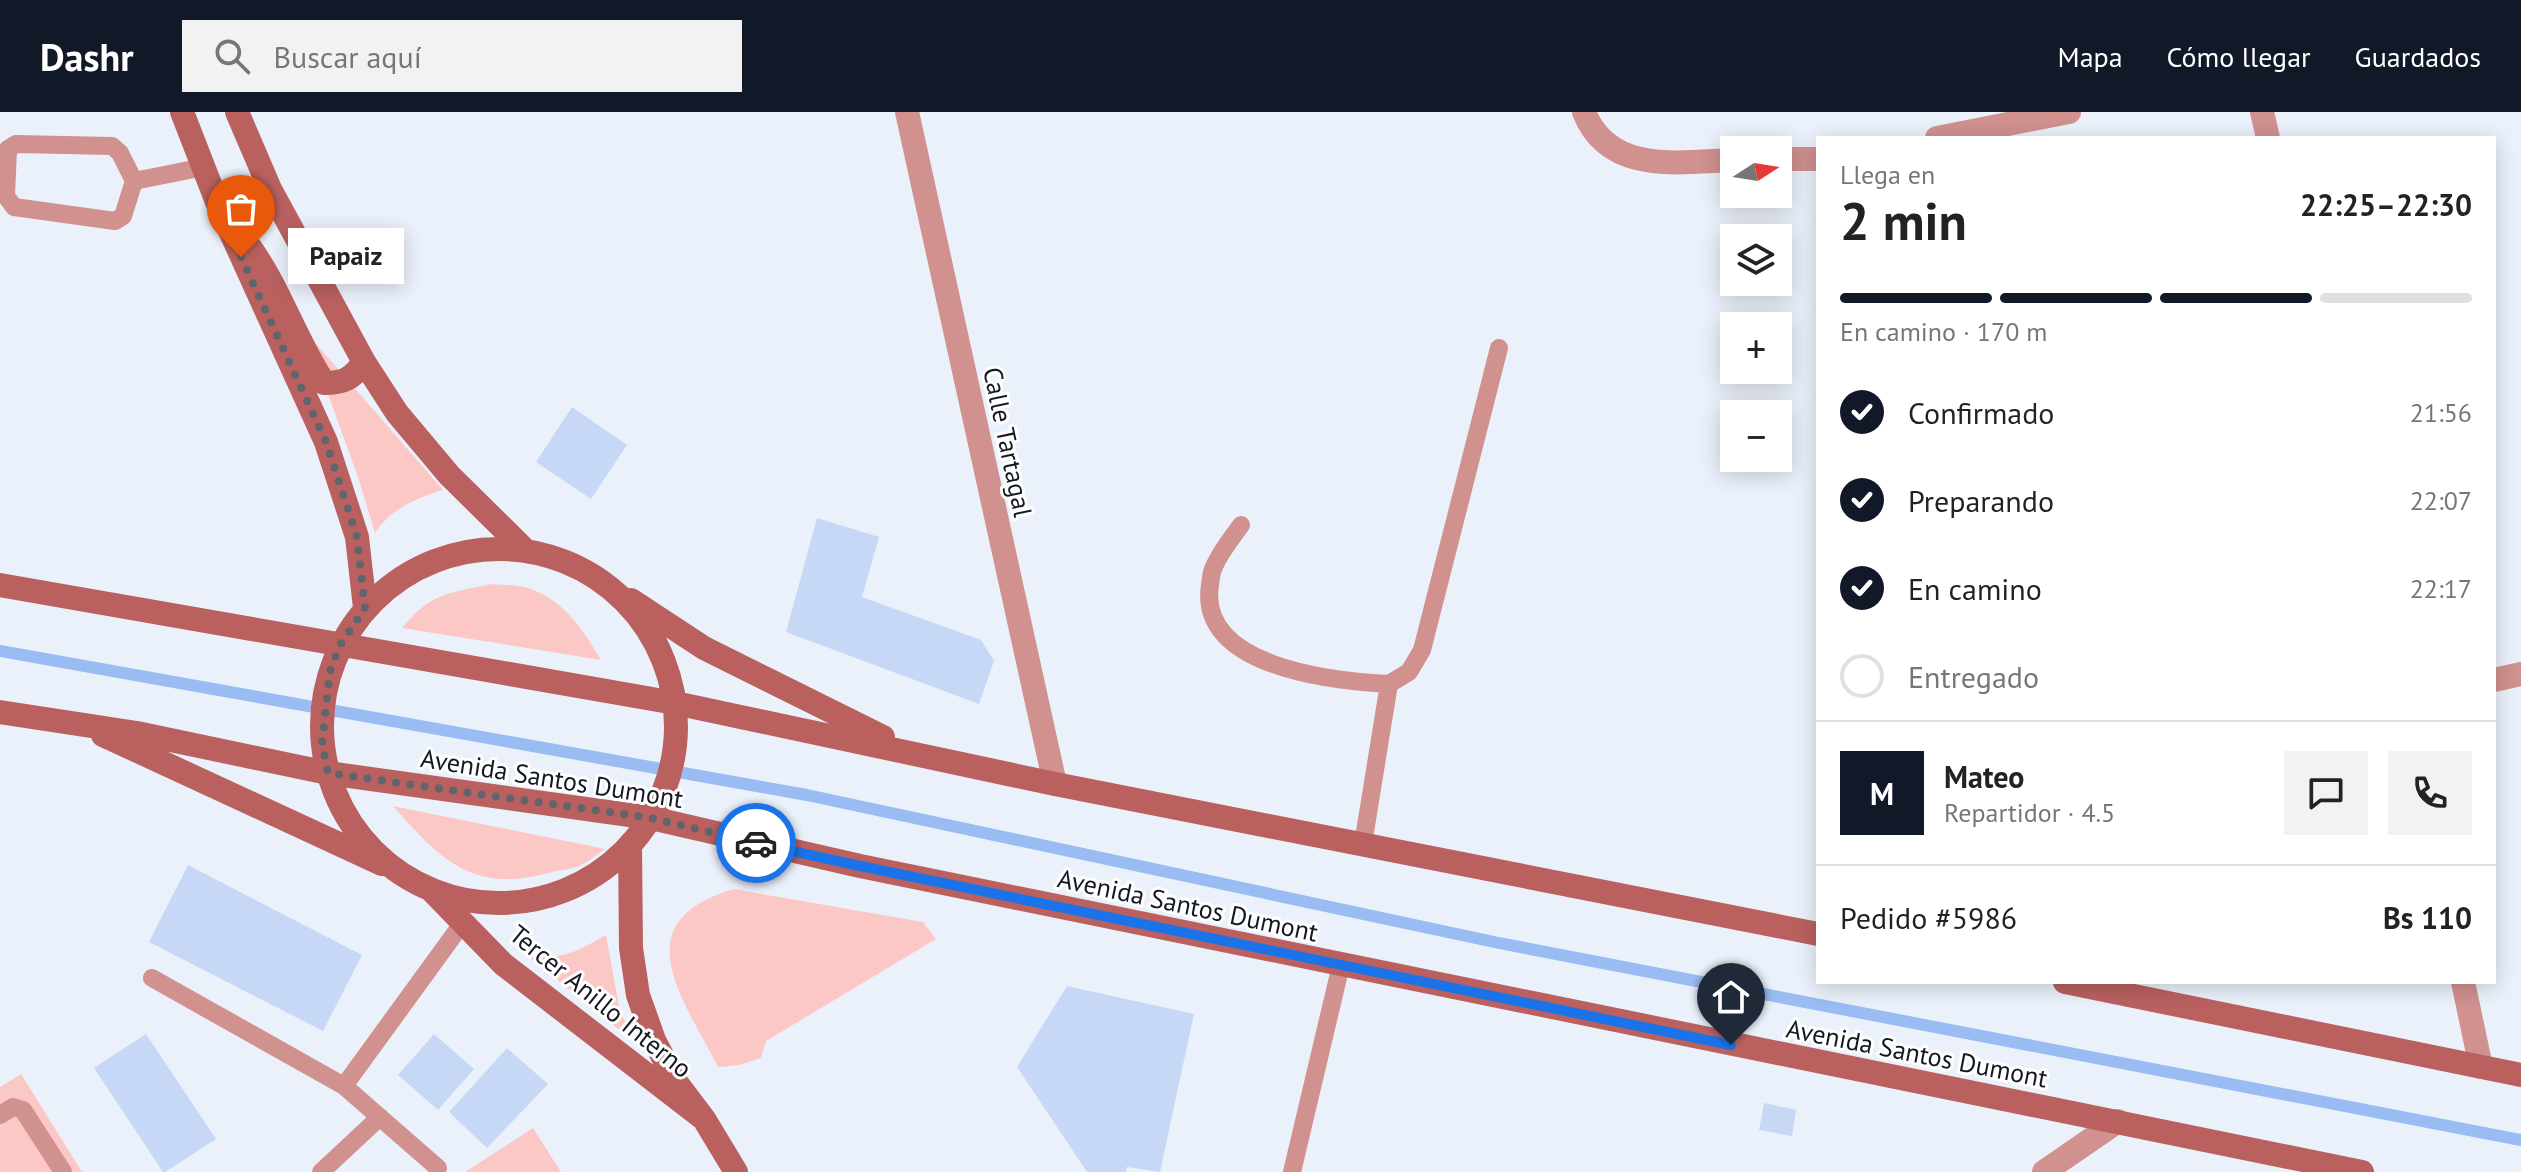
<!DOCTYPE html>
<html lang="es">
<head>
<meta charset="utf-8">
<style>
  body { margin:0; font-family:"PT Sans",sans-serif; background:#f2f2f2; color:#222; height:100vh; display:flex; flex-direction:column; font-size:30px; white-space:nowrap }
  * { box-sizing:border-box; margin:0 }
  p { font-size:26px; color:#767676 }
  .icon { flex:none; width:44px; height:44px; fill:none; stroke:currentColor; stroke-width:2; stroke-linecap:round; stroke-linejoin:round }
  .map { position:relative; flex:1; overflow:hidden }
  .side { position:absolute; left:1816px; top:24px; width:680px; height:848px; display:flex; flex-direction:column; background:#fff; border-radius:0px; box-shadow:0 4px 20px #0003 }
  .side>* { flex:none }
  .needle { width:52px; rotate:78deg }
  .buttons { position:absolute; left:1720px; top:24px; display:grid; gap:16px }
  .buttons a { display:grid; place-items:center; width:72px; height:72px; border-radius:0px; background:#fff; box-shadow:0 4px 20px #0003; font-size:40px }
  .pin { position:absolute; display:grid; place-items:center; width:68px; height:68px; color:#fff; margin:-82px -34px; border-radius:50% 50% 50% 0; rotate:-45deg; box-shadow:0 0 8px #0007 }
  .pin .icon { rotate:45deg }
  .courier { position:absolute; display:grid; place-items:center; width:80px; height:80px; margin:-40px; border:6px solid #1a73e8; border-radius:50%; background:#fff; color:#222; box-shadow:0 2px 10px #0007 }
  .bubble { position:absolute; height:56px; border-radius:0px; background:#fff; box-shadow:0 4px 20px #0003; font-size:26px; font-weight:800; line-height:56px; text-align:center }
  .headline em { font-style:normal; font-weight:800 }
  .headline div { display:flex; flex-direction:column-reverse }
  .headline { display:flex; align-items:center; justify-content:space-between; height:136px; padding:0 24px }
  h1 { font-size:52px; font-weight:800; line-height:60px }
  .bar { display:grid; grid-template-columns:repeat(4,1fr); gap:12px 8px; align-content:center; height:96px; padding:0 24px }
  .bar i { height:10px; border-radius:6px; background:#e0e0e0 }
  .bar .active { background:#111827 }
  .bar p { grid-column:span 4 }
  .line { display:flex; align-items:center; gap:20px; padding:0 24px; border-top:2px solid #e0e0e0 }
  .line div { flex:1 }
  .round { display:grid; place-items:center; flex:none; width:84px; height:84px; border-radius:0px; background:#f2f2f2 }
  ol { padding:0 24px; list-style:none }
  li { display:flex; align-items:center; gap:24px; height:88px }
  li p { margin-inline-start:auto }
  li .icon { padding:8px; border-radius:50%; background:#111827; color:#fff; stroke-width:4 }
  li:last-child { color:#767676 }
  li i { width:44px; height:44px; border:4px solid #e0e0e0; border-radius:50% }
  header { display:flex; align-items:center; gap:48px; box-sizing:border-box; height:112px; padding:0 40px; background:#111827; color:#fff }
  header strong { font-size:38px }
  nav { display:flex; gap:44px; margin-inline-start:auto; font-size:28px }
  .search { width:560px; height:72px; background:#f2f2f2; display:flex; align-items:center; gap:20px; box-sizing:border-box; padding:0 28px; border-radius:0px; color:#767676; font-size:30px }
  .map>svg:first-child { display:block }
</style>
</head>
<body>
<header>
<strong>Dashr</strong>
<div class="search"><svg class="icon" aria-label="search" viewBox="0 0 24 24"><circle cx="10" cy="10" r="6"/><path d="M15 15l6 6"/></svg>Buscar aquí</div>
<nav><a>Mapa</a><a>Cómo llegar</a><a>Guardados</a></nav>
</header>
<div class="map">
<svg width="2521" height="1060" viewBox="0 0 2521 1060">
  <rect width="100%" height="100%" fill="#ebf1fb"/>
  <path fill="#fbc8c6" d="M305,219L443,378C417,386 390,397 375,421L358,365Z
    M492,472C503,473 514,473 524,475C561,484 583,517 601,548L402,516C431,480 450,481 492,472Z
    M393,694L605,737C597,742 588,750 579,754C570,758 558,758 548,761C472,782 440,747 393,694Z
    M734,777L923,810L936,827L766,929L761,946L739,953L718,955C684,887 621,810 734,777Z
    M606,823L620,900L638,933L529,845C566,846 574,841 606,823Z
    M21,962L82,1060H0V975Z
    M533,1016L561,1060H465Z"/>
  <g fill="none" stroke-linecap="round" stroke-linejoin="round">
    <path stroke="#99bcf3" stroke-width="12" d="M0,539L807,683L1499,831L2521,1028"/>
  </g>
  <path fill="#c6d8f5" d="M572,295L627,333L591,387L536,350Z
    M817,406L879,425L862,485L981,528L994,549L979,592L786,520Z
    M188,753L362,843L323,919L149,830Z
    M1067,874L1194,902L1160,1060L1127,1055L1126,1060H1087L1017,955Z
    M146,922L216,1027L165,1060H163L94,956Z
    M434,922L474,957L438,998L398,963Z
    M507,936L548,972L487,1036L449,1000Z
    M1764,991L1796,998L1792,1024L1759,1018Z"/>
  <g fill="none" stroke-linecap="round" stroke-linejoin="round">
    <path stroke="#d0918f" stroke-width="18" d="M134,69L123,104L115,109L14,95L6,84L8,37L16,32L112,34L120,41L134,69L204,55
      M1241,413C1232,426 1220,440 1214,455C1211,460 1211,467 1210,473C1197,555 1332,569 1389,572L1363,732
      M1389,572L1409,560L1422,538L1499,236
      M152,866L344,974L464,809
      M344,974L438,1056
      M0,1003L13,995L23,998L63,1060
      M321,1060L380,1005
      M1292,1060L1341,853"/>
    <path stroke="#d0918f" stroke-width="24" d="M907,0L1055,672
      M1584,0C1609,63 1679,50 1734,48
      M2262,0L2268,26
      M1937,26L2069,0
      M1778,47H1818
      M2494,568L2521,562
      M2463,870L2481,955
      M2044,1060L2118,1009"/>
    <path stroke="#ba6160" stroke-width="24" d="M182,0L217,90L326,330L357,425L365,496
      M237,0L270,77L364,250L397,301L449,363L524,437
      M249,134C280,176 295,227 324,271C344,271 352,267 364,250
      M322 614a177 177 0 1 1 354 0a177 177 0 1 1-354 0Z
      M0,473L675,591L1055,672L1818,822
      M631,488L704,536L883,625
      M0,600L137,621L328,661L651,706L860,754L2362,1060
      M103,623L382,752
      M630,734L631,836L638,883L654,928L676,970L704,1007L736,1060
      M433,780L503,852L704,1007
      M2065,870L2521,963"/>
  </g>
  <g fill="none" stroke-linecap="round" stroke-linejoin="round">
    <path stroke="#5f646d" stroke-width="8" stroke-dasharray="0 14.4" d="M241,145L326,330L357,425L365,496L340,533L330,559L322,631L328,661L651,706L756,731"/>
    <path stroke="#1a73e8" stroke-width="10" d="M756,731L860,754L1731,933"/>
  </g>
  <g text-anchor="middle" dominant-baseline="central" stroke-width="6" stroke-linejoin="round" paint-order="stroke">
    <g font-size="26" fill="#131821" stroke="#fefefe">
      <text transform="translate(1008 330) rotate(78)">Calle Tartagal</text>
      <text transform="translate(552 666) rotate(9)">Avenida Santos Dumont</text>
      <text transform="translate(1188 793) rotate(12)">Avenida Santos Dumont</text>
      <text transform="translate(601 889) rotate(39)">Tercer Anillo Interno</text>
      <text transform="translate(1917 941) rotate(11)">Avenida Santos Dumont</text>
    </g>
  </g>
</svg>
<div class="buttons">
<a><svg class="needle" viewBox="-14 -14 28 28"><path d="M0-13l5 13h-10z" fill="#e53935"/><path d="M0 13l5-13h-10z" fill="#767676"/></svg></a>
<a><svg class="icon" aria-label="layers" viewBox="0 0 24 24"><path d="M12 4l9 5-9 5-9-5zM3 14l9 5 9-5"/></svg></a>
<a>+</a>
<a>−</a>
</div>
<div class="pin" style="left:241px;top:145px;background:#ea580c"><svg class="icon" aria-label="bag" viewBox="0 0 24 24"><path d="M5 8h14l-1 12H6zM9 8a3 3 0 0 1 6 0"/></svg></div>
<div class="pin" style="left:1731px;top:933px;background:#1f2937"><svg class="icon" aria-label="home" viewBox="0 0 24 24"><path d="M3 11l9-7 9 7M6 9v11h12V9"/></svg></div>
<div class="courier" style="left:756px;top:731px"><svg class="icon" aria-label="car" viewBox="0 0 24 24"><path d="M5 17H2v-5l4-1 3-4h7l3 4 3 1v5h-3M9 17h6M6 11h13"/><circle cx="7" cy="17" r="2"/><circle cx="17" cy="17" r="2"/></svg></div>
<div class="bubble" style="left:288px;top:116px;width:116px">Papaiz</div>
<section class="side">
<div class="headline"><div><h1>2 min</h1><p>Llega en</p></div><em>22:25–22:30</em></div>
<div class="bar"><i class="active"></i><i class="active"></i><i class="active"></i><i></i><p>En camino · 170 m</p></div>
<ol>
<li><svg class="icon" aria-label="check" viewBox="0 0 24 24"><path d="M5 12l5 5 9-10"/></svg>Confirmado<p>21:56</p></li>
<li><svg class="icon" aria-label="check" viewBox="0 0 24 24"><path d="M5 12l5 5 9-10"/></svg>Preparando<p>22:07</p></li>
<li><svg class="icon" aria-label="check" viewBox="0 0 24 24"><path d="M5 12l5 5 9-10"/></svg>En camino<p>22:17</p></li>
<li><i></i>Entregado</li>
</ol>
<div class="line" style="height:144px"><b class="round" style="background:#111827;color:#fff">M</b><div><b>Mateo</b><p>Repartidor · 4.5</p></div><a class="round"><svg class="icon" aria-label="chat" viewBox="0 0 24 24"><path d="M4 5h16v11H9l-5 4z"/></svg></a><a class="round"><svg class="icon" aria-label="phone" viewBox="0 0 24 24"><path d="M5 4h4l2 5-3 2q2 4 5 5l2-3 5 2v4C11 20 4 13 5 4z"/></svg></a></div>
<div class="line" style="height:104px"><div>Pedido #5986</div><b>Bs 110</b></div>
</section>
</div>
</body>
</html>
